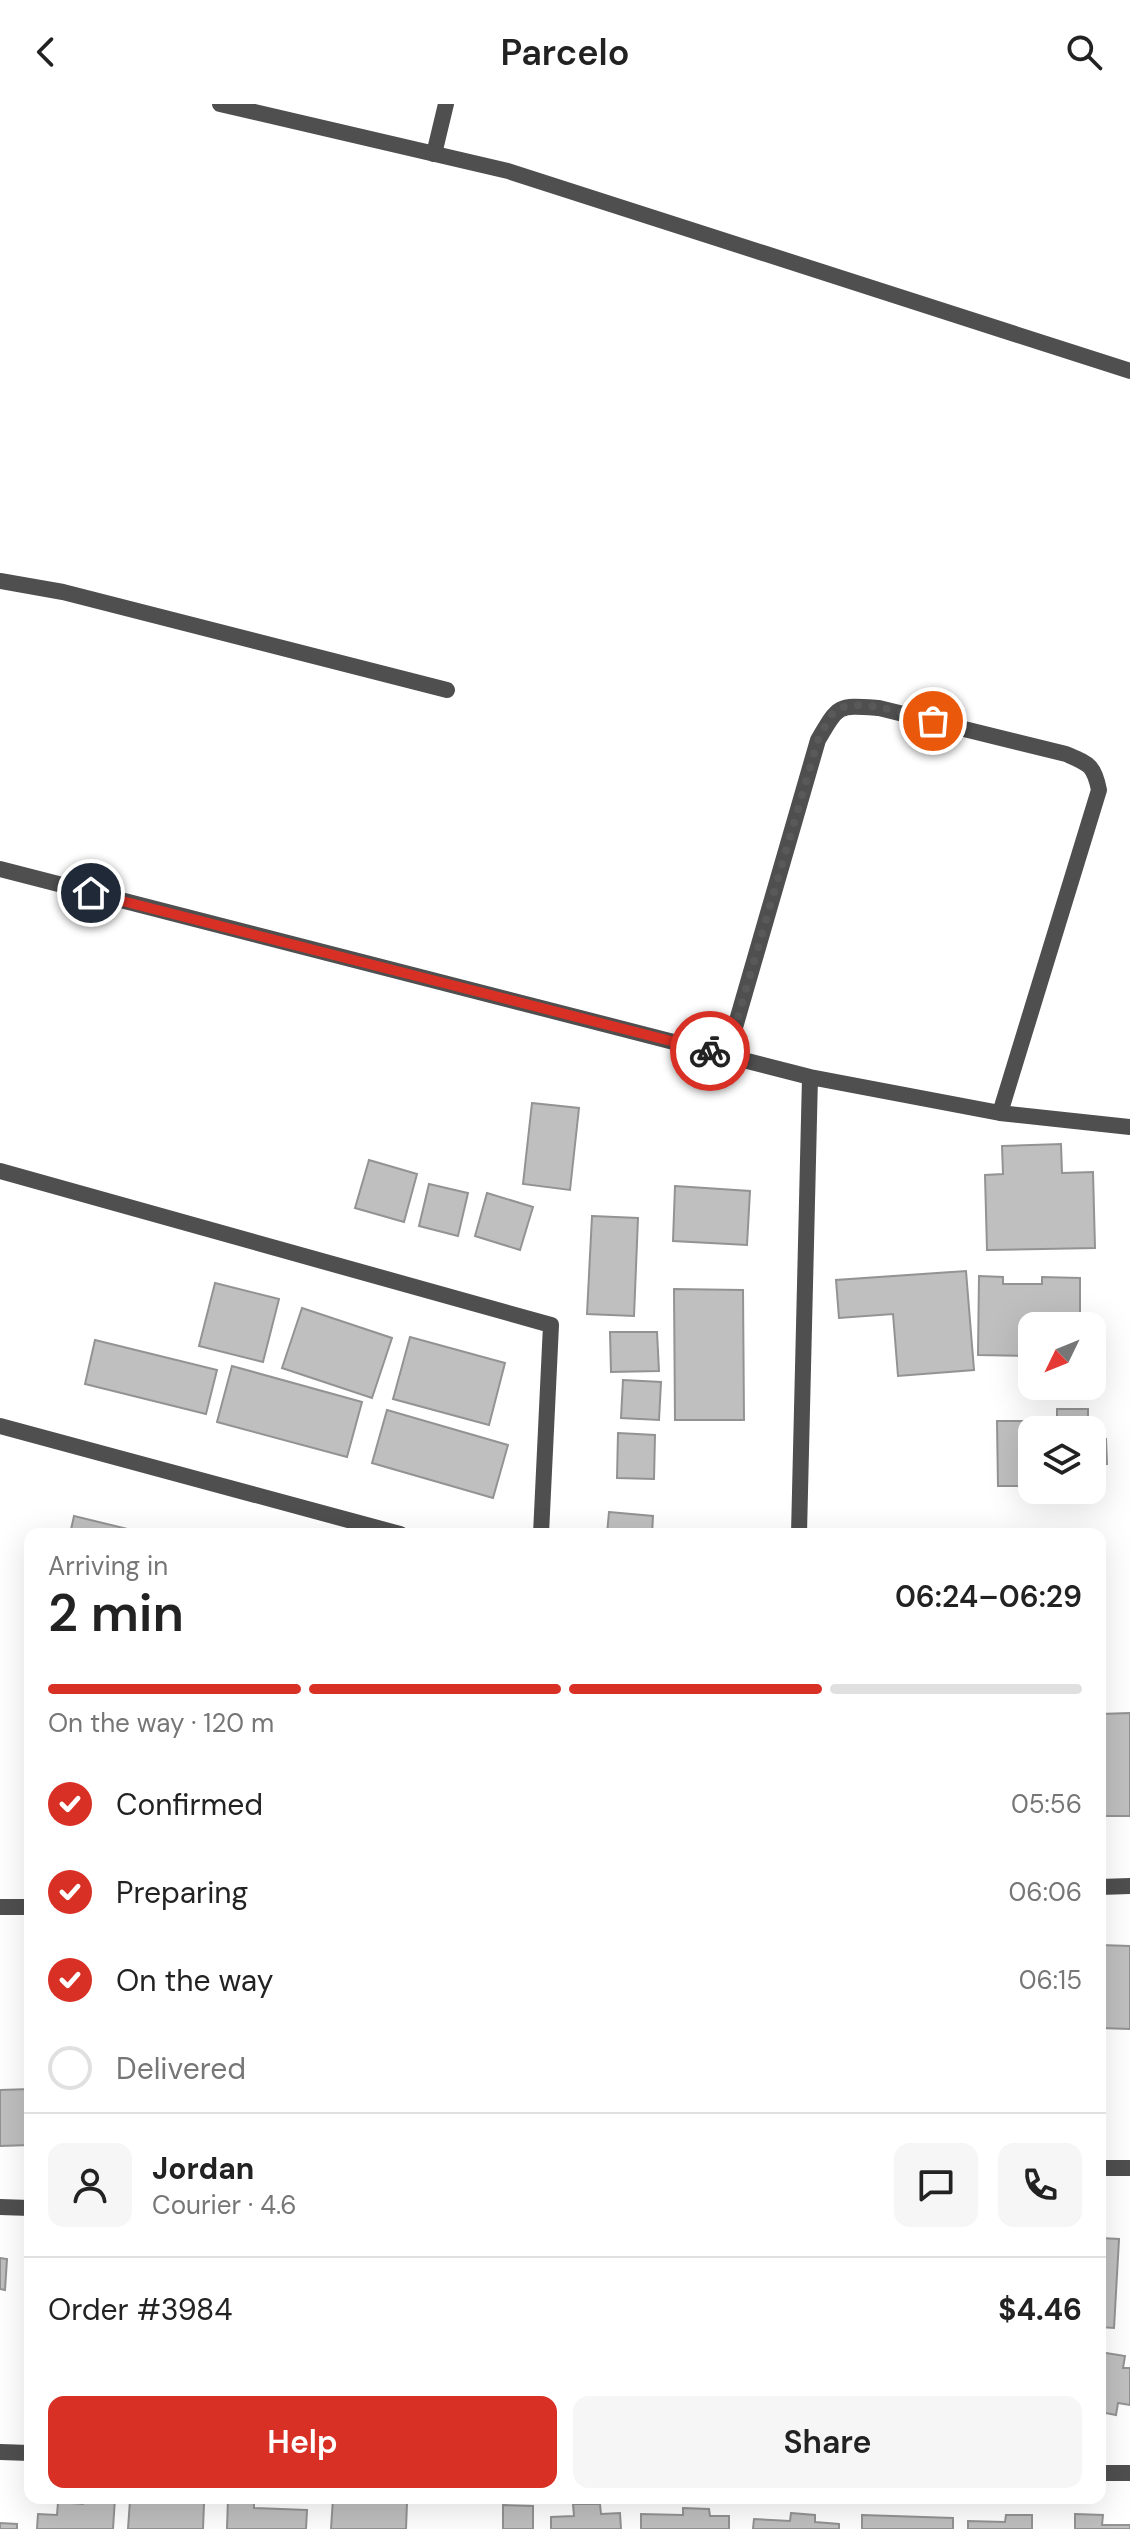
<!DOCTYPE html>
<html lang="en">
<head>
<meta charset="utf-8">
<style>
  body { margin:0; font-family:"DM Sans",sans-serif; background:#f6f6f6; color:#222; height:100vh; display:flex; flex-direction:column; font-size:30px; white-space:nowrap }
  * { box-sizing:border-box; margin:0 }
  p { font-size:26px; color:#767676 }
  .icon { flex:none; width:44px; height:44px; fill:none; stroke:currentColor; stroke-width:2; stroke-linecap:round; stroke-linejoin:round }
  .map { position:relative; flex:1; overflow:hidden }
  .panel { position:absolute; left:24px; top:1424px; width:1082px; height:976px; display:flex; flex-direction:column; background:#fff; border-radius:16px; box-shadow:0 8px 32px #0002 }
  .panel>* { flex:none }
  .needle { width:52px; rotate:227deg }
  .controls { position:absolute; left:1018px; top:1208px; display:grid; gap:16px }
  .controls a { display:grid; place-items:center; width:88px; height:88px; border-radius:16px; background:#fff; box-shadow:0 8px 32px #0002; font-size:40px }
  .pin { position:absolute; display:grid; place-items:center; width:68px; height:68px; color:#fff; margin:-34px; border:4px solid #fff; border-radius:50%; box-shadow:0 2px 8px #0007 }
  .courier { position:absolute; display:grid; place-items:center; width:80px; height:80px; margin:-40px; border:6px solid #d93025; border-radius:50%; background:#fff; color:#222; box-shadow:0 2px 10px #0007 }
  .head em { font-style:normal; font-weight:600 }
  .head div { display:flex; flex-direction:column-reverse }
  .head { display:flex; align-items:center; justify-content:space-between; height:136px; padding:0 24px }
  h1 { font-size:52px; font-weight:600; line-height:60px }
  .bar { display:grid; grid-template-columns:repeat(4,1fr); gap:12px 8px; align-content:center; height:96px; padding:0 24px }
  .bar i { height:10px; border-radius:6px; background:#e0e0e0 }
  .bar .on { background:#d93025 }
  .bar p { grid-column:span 4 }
  .line { display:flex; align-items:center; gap:20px; padding:0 24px; border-top:2px solid #e0e0e0 }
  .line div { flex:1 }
  .round { display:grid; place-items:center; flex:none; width:84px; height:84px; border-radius:16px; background:#f6f6f6 }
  ol { padding:0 24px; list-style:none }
  li { display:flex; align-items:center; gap:24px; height:88px }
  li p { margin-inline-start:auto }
  li .icon { padding:8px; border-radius:50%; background:#d93025; color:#fff; stroke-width:4 }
  li:last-child { color:#767676 }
  li i { width:44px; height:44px; border:4px solid #e0e0e0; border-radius:50% }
  .action { display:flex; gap:16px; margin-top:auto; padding:16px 24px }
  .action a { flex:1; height:92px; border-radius:16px; background:#d93025; color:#fff; font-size:32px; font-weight:600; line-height:92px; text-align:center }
  .action a+a { background:#f6f6f6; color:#222 }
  header { display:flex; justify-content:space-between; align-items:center; height:104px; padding:0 24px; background:#fff; font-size:36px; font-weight:600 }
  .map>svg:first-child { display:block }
</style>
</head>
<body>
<header><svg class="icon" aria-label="back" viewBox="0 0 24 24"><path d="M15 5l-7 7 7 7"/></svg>Parcelo<svg class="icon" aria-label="search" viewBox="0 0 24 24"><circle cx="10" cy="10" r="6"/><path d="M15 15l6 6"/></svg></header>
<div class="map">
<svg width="1130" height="2425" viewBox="0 0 1130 2425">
  <rect width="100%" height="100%" fill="#fff"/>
  <path fill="#bfbfbf" stroke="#939393" stroke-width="2" d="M532,999L579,1004L570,1086L523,1080Z
    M1061,1040L1062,1069L1093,1068L1095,1144L987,1146L985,1071L1003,1070L1002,1042Z
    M369,1056L417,1070L404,1118L355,1104Z
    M429,1080L468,1089L458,1132L419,1122Z
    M675,1082L750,1087L747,1141L673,1137Z
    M487,1089L533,1103L520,1146L475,1132Z
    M592,1112L638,1114L634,1212L587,1210Z
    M966,1167L974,1266L898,1272L893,1210L839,1214L836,1176Z
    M979,1172L1003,1173V1180H1042V1173L1080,1174V1222H1032V1252L978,1251Z
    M215,1179L279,1195L263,1258L199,1242Z
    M674,1185L743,1186L744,1316H675Z
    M302,1204L392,1234L372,1294L282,1264Z
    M610,1228H657L659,1267L611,1268Z
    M410,1233L505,1259L489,1321L393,1295Z
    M95,1236L217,1266L206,1310L85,1280Z
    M232,1262L362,1298L347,1353L217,1318Z
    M623,1276L661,1278L659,1316L621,1314Z
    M1057,1305H1088V1317H1098V1335H1106L1107,1360H1098V1381H1092V1326H1032V1386H1059V1391L1024,1390V1382H998L997,1317H1057Z
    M387,1306L508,1341L493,1394L372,1359Z
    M618,1329L655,1331L654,1375L617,1374Z
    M609,1408L653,1412L652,1430H607Z
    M74,1412L140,1428V1430H70Z
    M1130,1609V1712H1100V1610Z
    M1100,1841L1130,1842V1925L1100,1924Z
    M30,1985V2041L0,2042V1986Z
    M1100,2134L1119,2135L1114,2224L1100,2223Z
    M0,2154L7,2155L5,2186L0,2185Z
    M1100,2248L1125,2252L1123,2264H1130V2301L1118,2299L1116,2311L1100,2308Z
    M83,2394H115L113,2425H37L38,2410L57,2411L58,2398L83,2400Z
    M228,2394H254V2404L307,2406L306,2425H227Z
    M333,2394H375V2397L407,2399L406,2425H331Z
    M130,2396L204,2399L203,2425H128Z
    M573,2400H600L601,2410L620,2409L621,2425H551V2413L574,2412Z
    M503,2401L533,2402V2425H503Z
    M683,2404L709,2405L710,2412H729V2425H641V2410L683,2411Z
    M791,2409L815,2411V2418L839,2420V2425H753L754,2415L790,2417Z
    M1075,2410L1103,2411L1102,2421H1130V2425H1075Z
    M862,2411L953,2414V2425H862Z
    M1006,2411H1032V2425H968V2417L1005,2418Z
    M0,2419L17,2420V2425H0Z"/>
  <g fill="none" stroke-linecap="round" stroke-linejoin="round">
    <path stroke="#4f4f4f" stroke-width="16" d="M434,50L446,0
      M0,477L63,488L447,586
      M0,765L810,973L1000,1009L1130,1023
      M727,951L818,636C839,600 838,601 879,604L1066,650C1089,660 1094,661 1099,686L1000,1009
      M0,1067L551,1221L541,1430
      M0,1322L400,1430
      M799,1430L810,973
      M1100,1783L1130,1782
      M0,1803H30
      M1100,2064H1130
      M0,2103L30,2104
      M0,2348L30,2349
      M1100,2369H1130"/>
    <path stroke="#4f4f4f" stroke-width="16" d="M220,0L508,67L1130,267"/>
  </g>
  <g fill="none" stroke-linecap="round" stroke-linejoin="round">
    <path stroke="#595959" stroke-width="8" stroke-dasharray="0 14.4" d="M710,947L727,951L818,636C823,628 828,614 834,608C853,591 911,611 933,617"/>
    <path stroke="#d93025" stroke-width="10" d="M91,789L710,947"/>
  </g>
</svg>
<div class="controls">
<a><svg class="needle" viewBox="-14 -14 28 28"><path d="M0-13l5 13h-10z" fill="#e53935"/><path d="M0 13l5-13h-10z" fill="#767676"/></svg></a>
<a><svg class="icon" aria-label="layers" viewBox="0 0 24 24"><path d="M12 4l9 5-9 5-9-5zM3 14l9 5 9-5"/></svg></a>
</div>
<div class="pin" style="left:933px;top:617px;background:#ea580c"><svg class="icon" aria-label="bag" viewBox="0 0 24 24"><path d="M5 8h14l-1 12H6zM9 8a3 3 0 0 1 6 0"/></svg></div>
<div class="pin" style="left:91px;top:789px;background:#1f2937"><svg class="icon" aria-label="home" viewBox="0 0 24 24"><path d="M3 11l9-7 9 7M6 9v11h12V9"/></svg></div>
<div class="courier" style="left:710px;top:947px"><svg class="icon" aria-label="bike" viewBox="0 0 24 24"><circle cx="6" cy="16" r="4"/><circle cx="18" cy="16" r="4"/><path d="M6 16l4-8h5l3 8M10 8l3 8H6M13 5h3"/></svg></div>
<section class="panel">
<div class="head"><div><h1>2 min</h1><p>Arriving in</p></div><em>06:24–06:29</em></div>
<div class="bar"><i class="on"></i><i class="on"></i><i class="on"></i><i></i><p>On the way · 120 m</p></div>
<ol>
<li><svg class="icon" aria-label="check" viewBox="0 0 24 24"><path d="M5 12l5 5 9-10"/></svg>Confirmed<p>05:56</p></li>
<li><svg class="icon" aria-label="check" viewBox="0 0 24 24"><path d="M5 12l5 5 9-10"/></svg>Preparing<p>06:06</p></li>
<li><svg class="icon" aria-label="check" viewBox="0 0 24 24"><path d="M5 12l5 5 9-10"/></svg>On the way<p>06:15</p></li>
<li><i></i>Delivered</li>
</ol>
<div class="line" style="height:144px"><a class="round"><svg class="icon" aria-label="person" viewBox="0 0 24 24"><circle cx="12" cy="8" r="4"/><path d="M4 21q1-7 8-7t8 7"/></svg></a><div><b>Jordan</b><p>Courier · 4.6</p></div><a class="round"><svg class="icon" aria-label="chat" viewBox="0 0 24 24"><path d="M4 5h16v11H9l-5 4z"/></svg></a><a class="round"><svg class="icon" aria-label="phone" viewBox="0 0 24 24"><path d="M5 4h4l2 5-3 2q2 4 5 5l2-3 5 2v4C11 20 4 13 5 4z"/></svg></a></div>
<div class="line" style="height:104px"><div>Order #3984</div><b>$4.46</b></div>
<div class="action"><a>Help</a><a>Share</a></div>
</section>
</div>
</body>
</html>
